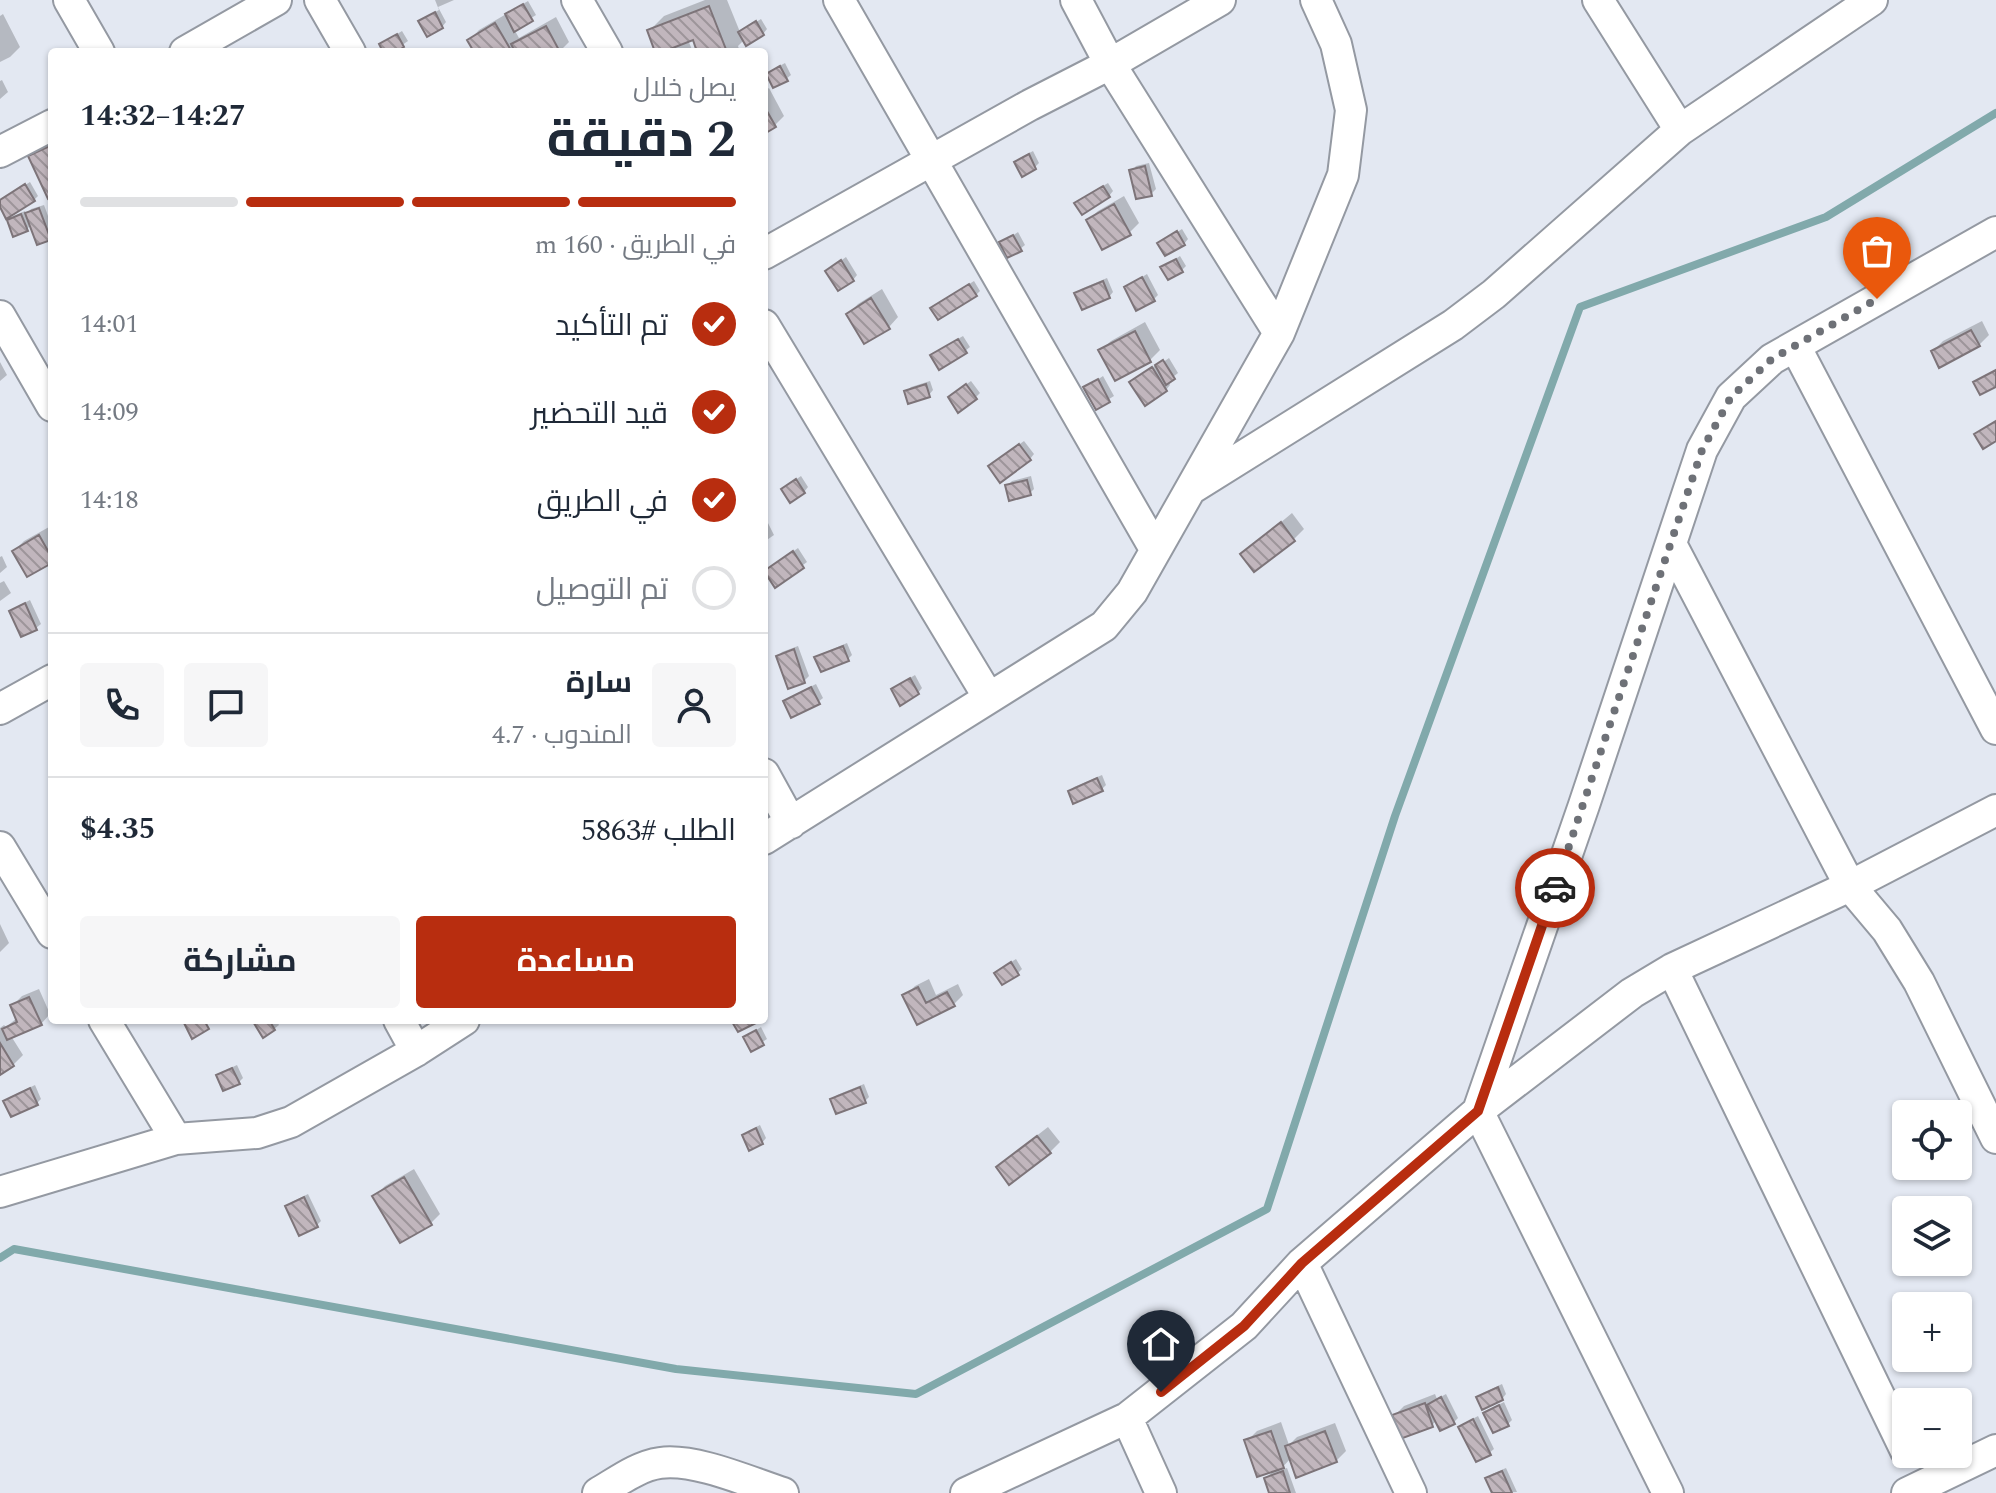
<!DOCTYPE html>
<html lang="ar">
<head>
<meta charset="utf-8">
<style>
  body { margin:0; font-family:Spectral,Cairo,serif; background:#f6f6f7; color:#1f2937; direction:rtl; height:100vh; display:flex; flex-direction:column; font-size:30px; white-space:nowrap }
  * { box-sizing:border-box; margin:0 }
  p { font-size:26px; color:#747a83 }
  .icon { flex:none; width:44px; height:44px; fill:none; stroke:currentColor; stroke-width:2; stroke-linecap:round; stroke-linejoin:round }
  .map { position:relative; flex:1; overflow:hidden; direction:ltr }
  .side { position:absolute; left:48px; top:48px; width:720px; height:976px; display:flex; flex-direction:column; background:#fff; border-radius:8px; box-shadow:0 2px 6px #0004; direction:rtl }
  .side>* { flex:none }
  .fabs { position:absolute; left:1892px; top:1100px; display:grid; gap:16px }
  .fabs a { display:grid; place-items:center; width:80px; height:80px; border-radius:8px; background:#fff; box-shadow:0 2px 6px #0004; font-size:40px }
  .pin { position:absolute; display:grid; place-items:center; width:68px; height:68px; color:#fff; margin:-82px -34px; border-radius:50% 50% 50% 0; rotate:-45deg; box-shadow:0 0 8px #0007 }
  .pin .icon { rotate:45deg }
  .courier { position:absolute; display:grid; place-items:center; width:80px; height:80px; margin:-40px; border:6px solid #b82d0f; border-radius:50%; background:#fff; color:#222; box-shadow:0 2px 10px #0007 }
  .summary em { font-style:normal; font-weight:700 }
  .summary div { display:flex; flex-direction:column-reverse }
  .summary { display:flex; align-items:center; justify-content:space-between; height:136px; padding:0 32px }
  h1 { font-size:52px; font-weight:700; line-height:60px }
  .bar { display:grid; grid-template-columns:repeat(4,1fr); gap:12px 8px; align-content:center; height:96px; padding:0 32px }
  .bar i { height:10px; border-radius:6px; background:#e0e1e3 }
  .bar .selected { background:#b82d0f }
  .bar p { grid-column:span 4 }
  .line { display:flex; align-items:center; gap:20px; padding:0 32px; border-top:2px solid #e0e1e3 }
  .line div { flex:1 }
  .round { display:grid; place-items:center; flex:none; width:84px; height:84px; border-radius:8px; background:#f6f6f7 }
  ol { padding:0 32px; list-style:none }
  li { display:flex; align-items:center; gap:24px; height:88px }
  li p { margin-inline-start:auto }
  li .icon { padding:8px; border-radius:50%; background:#b82d0f; color:#fff; stroke-width:4 }
  li:last-child { color:#747a83 }
  li i { width:44px; height:44px; border:4px solid #e0e1e3; border-radius:50% }
  .action { display:flex; gap:16px; margin-top:auto; padding:16px 32px }
  .action a { flex:1; height:92px; border-radius:8px; background:#b82d0f; color:#fff; font-size:32px; font-weight:700; line-height:92px; text-align:center }
  .action a+a { background:#f6f6f7; color:#1f2937 }
  .map>svg:first-child { display:block }
</style>
</head>
<body>
<div class="map">
<svg width="1996" height="1493" viewBox="0 0 1996 1493">
  <defs>
    <pattern id="building-back-hatch" width="6" height="6" patternUnits="userSpaceOnUse" patternTransform="scale(2)"><rect width="6" height="6" fill="#c1b6bd"/><path d="M-1 5l2 2M0 0l6 6M5-1l2 2" fill="none" stroke="#9d959a"/></pattern>
  </defs>
  <rect width="100%" height="100%" fill="#e3e8f2"/>
  <path fill="#0003" d="M435,0H454L438,7L446,22L442,27L425,17L439,10Z
    M705,0H727L740,32L761,19L767,29L763,34L745,39L738,46L740,52H699L694,37L688,40L693,52H657L649,31L664,16Z
    M528,1L536,15L514,29L519,38L556,17L569,42L559,52H476L470,40L479,30Z
    M3,14L20,47L10,57L0,62V16Z
    M402,31L408,41L392,52H385L381,44Z
    M785,63L791,75L786,79L768,74L772,70Z
    M2,80L8,92L0,99V81Z
    M769,88L784,116L774,126L764,131V91Z
    M52,141V195L31,156L40,146Z
    M1033,151L1039,163L1035,167L1016,162L1020,158Z
    M1149,163L1156,189L1151,194L1132,171L1136,166Z
    M30,182L38,196L34,200L0,203L4,198Z
    M1108,183L1113,191L1109,196L1081,199Z
    M1124,196L1139,223L1129,233L1088,220L1098,211Z
    M44,205L52,227V236L38,242L31,225L27,229L9,220L13,216L25,211L26,214L31,209Z
    M1182,229L1188,239L1184,244L1160,243Z
    M1018,232L1025,245L1020,249L1002,243Z
    M1180,256L1186,266L1182,270L1163,267Z
    M846,257L857,275L853,280L832,267Z
    M1147,274L1158,295L1154,299L1126,287Z
    M1107,278L1113,292L1109,297L1077,293L1081,289Z
    M974,281L980,291L976,295L937,304Z
    M882,289L898,317L889,327L848,314L858,304Z
    M1982,321L1989,335L1979,345L1933,351L1943,341Z
    M1145,322L1160,350L1150,360L1116,378L1101,350L1111,341Z
    M963,336L970,347L965,351H937Z
    M1169,358L1178,373L1168,381L1170,385L1166,390L1132,382L1157,364L1159,365Z
    M0,362L7,375L0,381Z
    M1103,376L1114,396L1096,407L1085,388Z
    M930,381L933,390L929,395L906,392L911,387Z
    M971,381L980,393L975,398L954,393Z
    M1024,441L1034,454L1030,459L995,462Z
    M801,476L808,487L804,492L788,485Z
    M1031,476L1034,489L1030,493L1007,486L1012,481Z
    M1292,513L1304,529L1294,539L1255,569L1243,554Z
    M768,523L774,535L764,542V525Z
    M49,527L52,531V560L14,551L24,541Z
    M798,548L807,562L776,585L771,567Z
    M2,556L7,567L0,573V557Z
    M4,581L11,593L0,601V583Z
    M30,600L41,624L36,628L22,635L12,612L16,607Z
    M847,643L852,655L848,659L817,658L821,654Z
    M798,646L809,676L804,681L789,686L778,656L782,652Z
    M915,675L922,688L918,693L898,685Z
    M816,684L823,698L818,702H785L790,697Z
    M1102,775L1106,785L1102,789L1070,792L1074,787Z
    M0,924L9,943L0,952Z
    M1016,959L1022,969L1018,973L1000,969Z
    M929,979L936,995L958,984L963,995L953,1005L918,1023L905,996L915,986Z
    M39,989L50,1014L41,1024L11,1036L23,1055L13,1065L0,1073V1028L4,1025L6,1027L17,1018L12,1006L22,996Z
    M254,1020H276L279,1025L274,1029Z
    M761,1027L767,1039L752,1049L745,1037Z
    M237,1065L243,1078L239,1082L218,1076L222,1072Z
    M864,1084L869,1097L865,1101L832,1099L837,1095Z
    M35,1085L41,1099L37,1103L6,1101L10,1097Z
    M760,1125L766,1138L762,1143L744,1135L748,1131Z
    M1048,1127L1060,1142L1050,1152L998,1168L1008,1158Z
    M414,1169L440,1214L430,1224L375,1196L385,1186Z
    M308,1194L321,1221L317,1225L287,1207L292,1202Z
    M1502,1384L1506,1394L1502,1399L1478,1397L1483,1393Z
    M1435,1394L1437,1399L1446,1394L1458,1418L1454,1422L1437,1420L1432,1425L1394,1416L1404,1406Z
    M1504,1402L1512,1420L1508,1424L1486,1413L1490,1409Z
    M1478,1416L1494,1449L1489,1453L1461,1427L1465,1423Z
    M1281,1422L1289,1445L1297,1437L1335,1423L1346,1451L1336,1461L1291,1458L1279,1471L1287,1468L1296,1493H1271L1266,1478L1275,1469L1247,1441L1257,1431Z
    M1506,1468L1517,1492L1494,1493L1488,1479L1492,1474Z"/>
  <g fill="none" stroke-linecap="round" stroke-linejoin="round">
    <path stroke="#81a9ab" stroke-width="8" d="M0,1258L14,1249L676,1369L916,1394L1267,1209L1395,816L1580,307L1826,217L1996,113"/>
  </g>
  <path fill="url(#building-back-hatch)" stroke="#7d7479" stroke-width="2" d="M523,4L533,21L514,32L505,14Z
    M709,6L727,52H697L693,40L670,49L672,52H655L647,30Z
    M435,12L443,28L427,37L418,21Z
    M756,21L764,35L746,46L738,32Z
    M495,23L512,52H474L467,40Z
    M546,26L560,52H515L511,44Z
    M397,34L404,47L396,52H383L379,44Z
    M780,66L788,81L773,88L766,74Z
    M764,106L776,127L764,134Z
    M52,145V197L48,199L28,156Z
    M1029,154L1036,169L1022,177L1014,162Z
    M1145,166L1152,196L1136,199L1129,170Z
    M25,184L35,201L6,219L0,207V200Z
    M1103,186L1110,197L1082,215L1074,203Z
    M1114,204L1131,235L1102,250L1086,220Z
    M39,208L51,240L37,245L25,213Z
    M21,214L28,231L13,237L7,220Z
    M1177,231L1185,245L1165,256L1157,243Z
    M1013,235L1022,251L1007,258L999,242Z
    M1176,259L1183,272L1168,280L1160,267Z
    M841,260L854,281L838,291L825,271Z
    M1142,277L1155,301L1136,311L1124,287Z
    M1103,281L1110,298L1082,310L1074,293Z
    M969,284L977,296L938,320L930,308Z
    M871,298L890,329L864,344L846,314Z
    M1971,330L1980,346L1939,368L1931,351Z
    M1135,331L1151,362L1115,381L1098,350Z
    M958,339L967,353L939,370L930,355Z
    M1163,360L1175,379L1166,385L1155,365Z
    M1152,367L1167,391L1145,406L1129,382Z
    M1996,370V387L1980,395L1973,382Z
    M1098,379L1110,402L1096,410L1083,387Z
    M926,384L930,397L908,404L904,391Z
    M966,384L977,399L958,413L948,397Z
    M1996,421V441L1983,449L1974,434Z
    M1019,444L1031,460L1000,483L988,466Z
    M796,479L805,493L790,503L781,489Z
    M1027,480L1031,495L1009,501L1005,485Z
    M1281,522L1295,541L1254,572L1240,554Z
    M39,535L52,558V563L27,577L12,551Z
    M793,551L804,568L775,588L764,571Z
    M25,603L37,630L21,637L9,611Z
    M843,646L849,661L821,672L814,657Z
    M794,649L805,683L788,689L776,656Z
    M910,678L919,694L900,706L891,689Z
    M811,687L820,704L791,718L783,701Z
    M1097,778L1103,791L1073,804L1068,791Z
    M1011,962L1019,975L1002,985L994,973Z
    M918,987L926,1003L947,992L955,1006L917,1025L902,995Z
    M29,997L42,1025L7,1040L2,1029L17,1022L10,1005Z
    M188,1020H204L209,1029L192,1039L184,1023Z
    M252,1020H269L275,1030L263,1038Z
    M731,1020H762L738,1032Z
    M756,1030L764,1045L751,1052L743,1037Z
    M0,1043L14,1066L0,1075Z
    M232,1068L240,1084L223,1091L216,1075Z
    M860,1087L866,1103L836,1114L830,1099Z
    M30,1088L38,1105L11,1117L3,1101Z
    M756,1128L763,1144L749,1151L742,1135Z
    M1037,1136L1051,1153L1009,1185L996,1167Z
    M404,1177L432,1225L400,1243L372,1196Z
    M304,1197L318,1227L299,1236L285,1206Z
    M1498,1387L1503,1400L1482,1410L1476,1397Z
    M1441,1397L1455,1424L1440,1431L1427,1405Z
    M1425,1403L1433,1427L1400,1439L1392,1415Z
    M1499,1405L1509,1426L1493,1433L1483,1413Z
    M1473,1419L1491,1455L1476,1462L1458,1427Z
    M1271,1431L1284,1468L1257,1477L1244,1440Z
    M1325,1431L1337,1462L1296,1478L1285,1446Z
    M1283,1471L1290,1493H1269L1264,1478Z
    M1502,1471L1512,1493H1492L1485,1478Z"/>
  <g fill="none" stroke-linecap="round" stroke-linejoin="round">
    <defs>
      <path id="minor" d="M69,0L99,52
        M320,0L350,52
        M577,0L607,52
        M839,0L1155,549
        M1076,0L1110,64L1279,333
        M1598,0L1680,130
        M185,52L276,0
        M0,152L52,125
        M764,254L1030,105L1110,64L1220,0
        M0,316L52,406
        M764,325L989,698
        M1795,346L1996,729
        M1194,487L1453,325L1494,294L1680,130L1872,0
        M1671,544L1850,886L1887,930L1919,982L1996,1138
        M0,709L52,680
        M764,774L791,823
        M764,839L1104,626L1132,592L1279,333L1343,175L1351,110L1336,44L1316,0
        M0,847L52,933
        M1672,969L1906,1451
        M104,1020L176,1139
        M399,1020L416,1051
        M0,1192L176,1139L257,1133L291,1122L416,1051L464,1020
        M1302,1263L1411,1493
        M1127,1418L1161,1493
        M598,1493C617,1482 638,1466 660,1463C695,1458 749,1482 783,1493
        M966,1493L1127,1418L1244,1326L1302,1263L1478,1111L1632,993L1672,969L1850,886L1996,810
        M1668,1493L1478,1111L1584,805L1702,450L1731,397L1772,359L1996,232
        M1907,1493L1996,1450"/>
    </defs>
    <use href="#minor" stroke="#9499a2" stroke-width="34"/>
    <use href="#minor" stroke="#fff" stroke-width="30"/>
  </g>
  <g fill="none" stroke-linecap="round" stroke-linejoin="round">
    <path stroke="#6e7177" stroke-width="8" stroke-dasharray="0 14.4" d="M1555,888L1702,450L1731,397L1772,359L1877,299"/>
    <path stroke="#b82d0f" stroke-width="10" d="M1161,1392L1244,1326L1302,1263L1478,1111L1555,888"/>
  </g>
</svg>
<div class="fabs">
<a><svg class="icon" aria-label="locate" viewBox="0 0 24 24"><circle cx="12" cy="12" r="6"/><path d="M12 2v4M12 18v4M2 12h4M18 12h4"/></svg></a>
<a><svg class="icon" aria-label="layers" viewBox="0 0 24 24"><path d="M12 4l9 5-9 5-9-5zM3 14l9 5 9-5"/></svg></a>
<a>+</a>
<a>−</a>
</div>
<div class="pin" style="left:1877px;top:299px;background:#ea580c"><svg class="icon" aria-label="bag" viewBox="0 0 24 24"><path d="M5 8h14l-1 12H6zM9 8a3 3 0 0 1 6 0"/></svg></div>
<div class="pin" style="left:1161px;top:1392px;background:#1f2937"><svg class="icon" aria-label="home" viewBox="0 0 24 24"><path d="M3 11l9-7 9 7M6 9v11h12V9"/></svg></div>
<div class="courier" style="left:1555px;top:888px"><svg class="icon" aria-label="car" viewBox="0 0 24 24"><path d="M5 17H2v-5l4-1 3-4h7l3 4 3 1v5h-3M9 17h6M6 11h13"/><circle cx="7" cy="17" r="2"/><circle cx="17" cy="17" r="2"/></svg></div>
<section class="side">
<div class="summary"><div><h1>2 دقيقة</h1><p>يصل خلال</p></div><em>14:27–14:32</em></div>
<div class="bar"><i class="selected"></i><i class="selected"></i><i class="selected"></i><i></i><p>في الطريق · 160 m</p></div>
<ol>
<li><svg class="icon" aria-label="check" viewBox="0 0 24 24"><path d="M5 12l5 5 9-10"/></svg>تم التأكيد<p>14:01</p></li>
<li><svg class="icon" aria-label="check" viewBox="0 0 24 24"><path d="M5 12l5 5 9-10"/></svg>قيد التحضير<p>14:09</p></li>
<li><svg class="icon" aria-label="check" viewBox="0 0 24 24"><path d="M5 12l5 5 9-10"/></svg>في الطريق<p>14:18</p></li>
<li><i></i>تم التوصيل</li>
</ol>
<div class="line" style="height:144px"><a class="round"><svg class="icon" aria-label="person" viewBox="0 0 24 24"><circle cx="12" cy="8" r="4"/><path d="M4 21q1-7 8-7t8 7"/></svg></a><div><b>سارة</b><p>المندوب · 4.7</p></div><a class="round"><svg class="icon" aria-label="chat" viewBox="0 0 24 24"><path d="M4 5h16v11H9l-5 4z"/></svg></a><a class="round"><svg class="icon" aria-label="phone" viewBox="0 0 24 24"><path d="M5 4h4l2 5-3 2q2 4 5 5l2-3 5 2v4C11 20 4 13 5 4z"/></svg></a></div>
<div class="line" style="height:104px"><div>الطلب #5863</div><b>$4.35</b></div>
<div class="action"><a>مساعدة</a><a>مشاركة</a></div>
</section>
</div>
</body>
</html>
